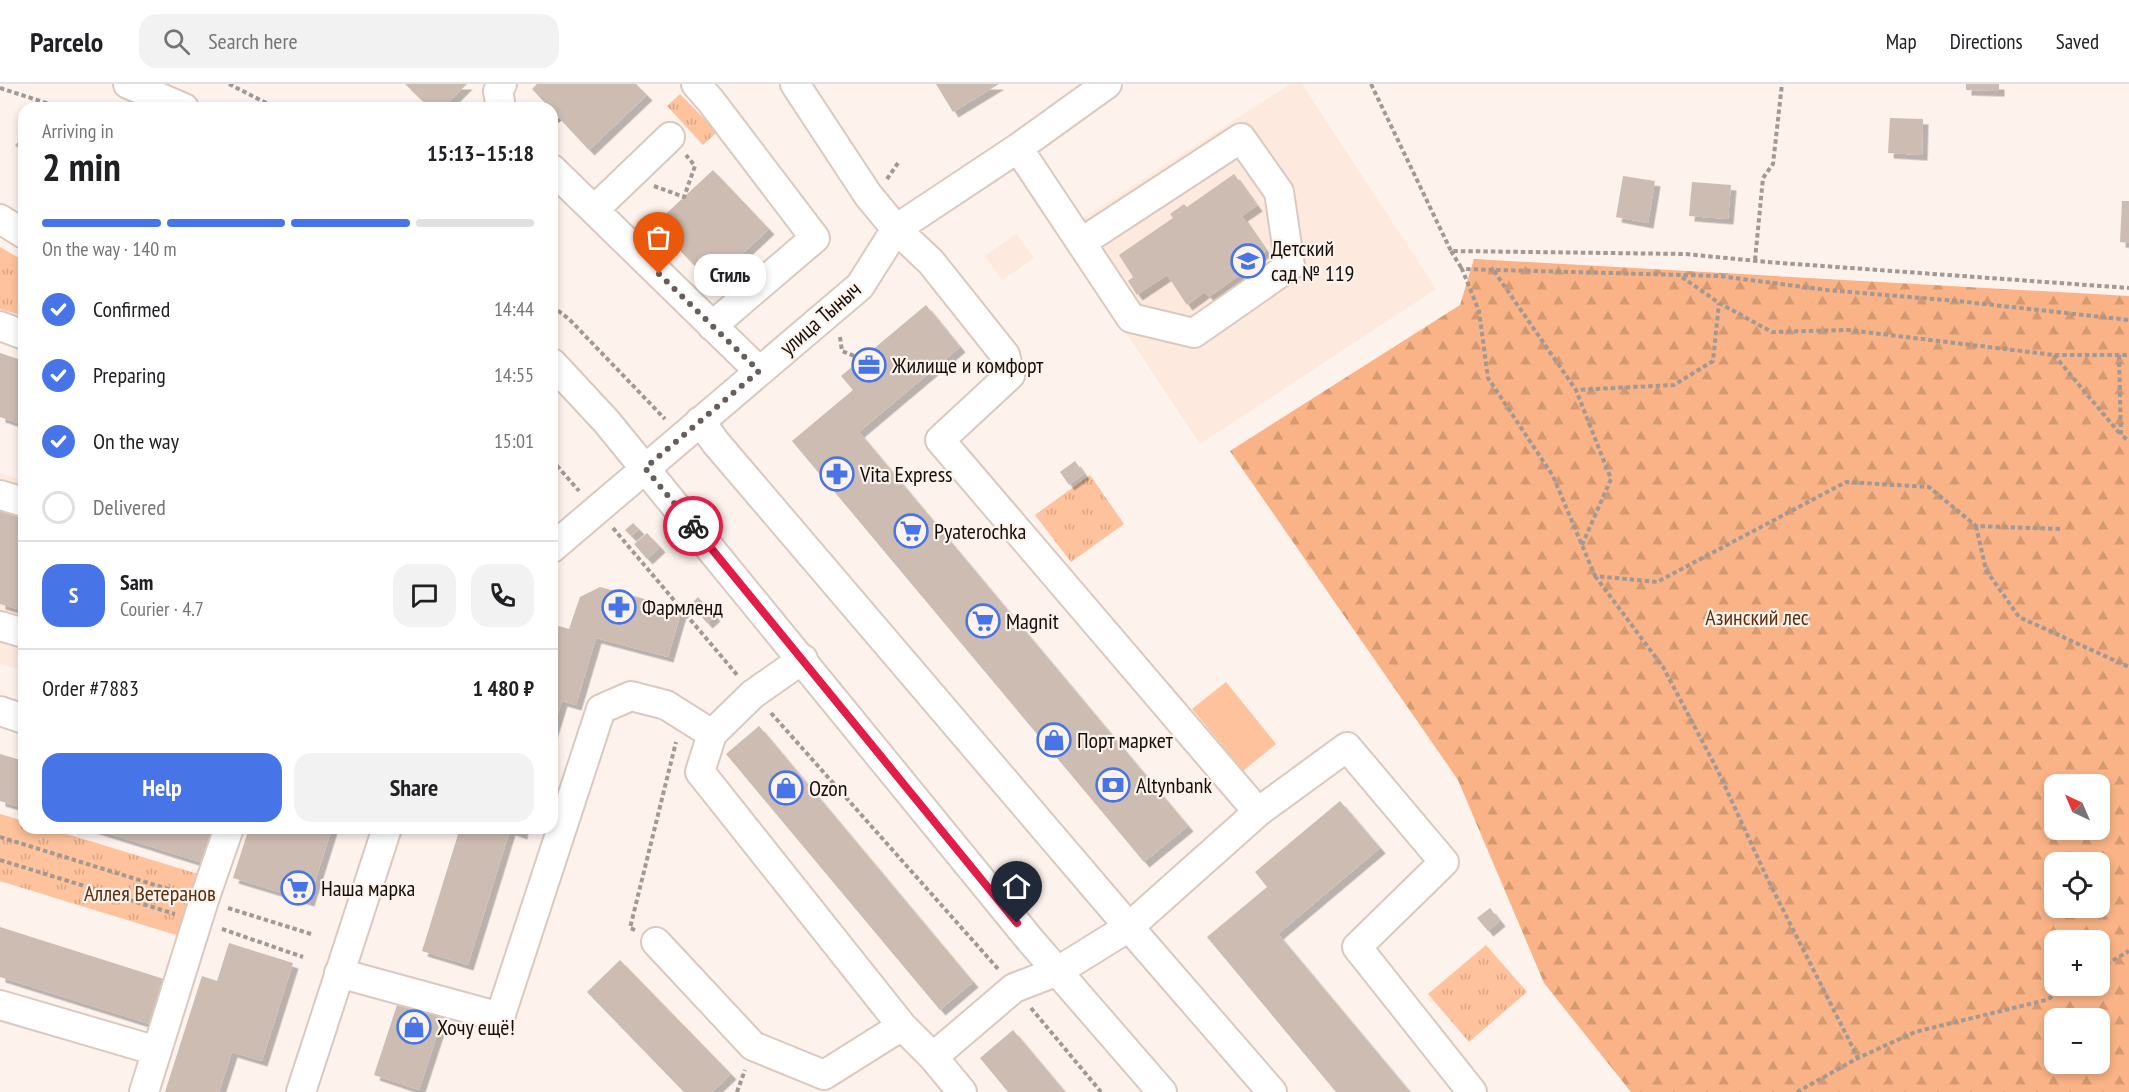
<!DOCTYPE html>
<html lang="en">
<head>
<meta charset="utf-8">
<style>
  body { margin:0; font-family:"PT Sans Narrow",sans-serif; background:#f2f2f2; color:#202124; height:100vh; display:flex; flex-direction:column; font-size:22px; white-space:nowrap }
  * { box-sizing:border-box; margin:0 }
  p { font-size:20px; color:#757577 }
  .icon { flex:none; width:33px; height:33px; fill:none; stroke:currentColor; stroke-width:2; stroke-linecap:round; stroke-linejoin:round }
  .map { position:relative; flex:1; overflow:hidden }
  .side { position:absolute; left:18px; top:18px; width:540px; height:732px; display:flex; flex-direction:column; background:#fff; border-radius:18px; box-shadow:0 3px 9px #0003 }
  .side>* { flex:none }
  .needle { width:39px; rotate:316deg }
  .buttons { position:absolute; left:2044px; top:690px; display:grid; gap:12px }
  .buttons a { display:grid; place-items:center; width:66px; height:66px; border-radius:12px; background:#fff; box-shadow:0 3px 9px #0003; font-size:30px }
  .pin { position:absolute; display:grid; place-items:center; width:51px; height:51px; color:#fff; margin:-62px -26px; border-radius:50% 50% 50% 0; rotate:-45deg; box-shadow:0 0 6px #0007 }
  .pin .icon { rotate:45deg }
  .courier { position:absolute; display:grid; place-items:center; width:60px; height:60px; margin:-30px; border:4px solid #e11d48; border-radius:50%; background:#fff; color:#222; box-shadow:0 2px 8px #0007 }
  .bubble { position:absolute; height:42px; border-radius:18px; background:#fff; box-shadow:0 3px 9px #0003; font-size:20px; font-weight:600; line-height:42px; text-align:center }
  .headline em { font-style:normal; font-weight:600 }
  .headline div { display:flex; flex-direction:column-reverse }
  .headline { display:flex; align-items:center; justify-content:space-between; height:102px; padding:0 24px }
  h1 { font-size:39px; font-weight:600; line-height:45px }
  .bar { display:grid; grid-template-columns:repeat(4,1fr); gap:9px 6px; align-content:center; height:72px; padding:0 24px }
  .bar i { height:8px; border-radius:4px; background:#e0e0e0 }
  .bar .current { background:#4774e6 }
  .bar p { grid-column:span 4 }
  .line { display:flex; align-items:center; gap:15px; padding:0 24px; border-top:2px solid #e0e0e0 }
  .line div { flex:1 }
  .round { display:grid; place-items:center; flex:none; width:63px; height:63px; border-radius:18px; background:#f2f2f2 }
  ol { padding:0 24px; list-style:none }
  li { display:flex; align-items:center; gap:18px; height:66px }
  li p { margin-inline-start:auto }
  li .icon { padding:6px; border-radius:50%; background:#4774e6; color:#fff; stroke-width:4 }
  li:last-child { color:#757577 }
  li i { width:33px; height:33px; border:3px solid #e0e0e0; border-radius:50% }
  .button { display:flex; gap:12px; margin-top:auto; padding:12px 24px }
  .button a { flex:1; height:69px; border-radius:18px; background:#4774e6; color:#fff; font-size:24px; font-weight:600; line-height:69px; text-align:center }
  .button a+a { background:#f2f2f2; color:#202124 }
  header { display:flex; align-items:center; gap:36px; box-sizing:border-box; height:84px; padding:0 30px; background:#fff; border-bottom:2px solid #e0e0e0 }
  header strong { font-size:28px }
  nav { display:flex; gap:33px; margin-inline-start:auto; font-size:21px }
  .search { width:420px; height:54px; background:#f2f2f2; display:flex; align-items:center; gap:15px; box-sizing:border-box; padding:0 21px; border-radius:18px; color:#757577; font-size:22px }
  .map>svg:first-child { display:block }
</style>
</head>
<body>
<header>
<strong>Parcelo</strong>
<div class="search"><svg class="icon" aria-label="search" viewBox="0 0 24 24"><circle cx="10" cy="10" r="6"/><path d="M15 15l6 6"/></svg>Search here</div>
<nav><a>Map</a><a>Directions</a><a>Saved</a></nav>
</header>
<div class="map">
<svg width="2129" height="1008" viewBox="0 0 2129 1008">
  <defs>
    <pattern id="forest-firs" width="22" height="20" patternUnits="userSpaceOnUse" patternTransform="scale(1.5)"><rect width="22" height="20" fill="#f9b386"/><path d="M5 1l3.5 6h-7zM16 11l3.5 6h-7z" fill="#d59972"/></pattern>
    <pattern id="park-tufts" width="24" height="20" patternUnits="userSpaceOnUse" patternTransform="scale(1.5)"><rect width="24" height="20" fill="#fec29c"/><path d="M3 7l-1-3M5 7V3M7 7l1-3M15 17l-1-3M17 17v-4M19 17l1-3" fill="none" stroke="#d9a685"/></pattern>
    <filter id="shadow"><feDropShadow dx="5.5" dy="5.5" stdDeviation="0" flood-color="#0004"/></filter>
  </defs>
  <rect width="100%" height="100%" fill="#fdf2ec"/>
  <path fill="#fde9dd" d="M1290,0H1302L1436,205L1200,360L1060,149Z
    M1016,150L1034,174L1002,196L985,172Z
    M0,389L24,397V587L0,580Z"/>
  <path fill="#fec29c" d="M1226,598L1276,660L1243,687L1192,625Z"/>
  <path fill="url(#forest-firs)" fill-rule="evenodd" d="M1474,175L2129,212V1008H1631L1544,899L1458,696L1230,367L1460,221ZM2055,700H2100V746H2055ZM2055,778H2100V824H2055ZM2055,856H2100V902H2055ZM2055,934H2100V980H2055Z"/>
  <path fill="url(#park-tufts)" d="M680,10L717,48L703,61L667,22Z
    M0,163L24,177V232L0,225Z
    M1090,391L1124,440L1071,478L1035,431Z
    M0,730L24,737V744H47L208,793L189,855L0,797Z
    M1486,861L1527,908L1469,958L1428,910Z"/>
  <path fill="#ccbcb2" filter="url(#shadow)" d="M405,0H467L443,24H430Z
    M537,0H636L647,11L589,66L532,5Z
    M936,0H999L953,28Z
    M1966,0H1999V7L1966,6Z
    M1890,34L1923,35L1922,71L1888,69Z
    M24,52V71L15,61Z
    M713,86L769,145L711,199L655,140Z
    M1234,90L1257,122L1242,132L1266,167L1247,180L1250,184L1209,213L1205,208L1187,221L1167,191L1137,211L1128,197L1133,193L1119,171L1173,134L1170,130L1184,120L1187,123Z
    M1623,92L1655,97L1648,139L1616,133Z
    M1692,98L1731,101L1728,135L1689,132Z
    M2122,117H2129V159L2120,158Z
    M926,221L960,263L859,348L1188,742L1144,778L792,357L853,306L841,292Z
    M0,269L24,277V332L21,340L0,333Z
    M1075,377L1084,390L1069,401L1060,388Z
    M0,427L24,435V527L0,520Z
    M633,439L639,445L631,452L625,446Z
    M647,449L660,463L647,475L634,460Z
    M600,503L682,525L668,573L596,554L576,621L562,617L552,649V540L569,545L580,513Z
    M698,513L715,532L707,539L691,520Z
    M759,642L973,898L940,926L726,670Z
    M0,670L24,677V724L0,717Z
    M1340,717L1380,764L1278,850L1410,1008H1336L1207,853L1267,803L1255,788Z
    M91,744H214L203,779Z
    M249,744H332L309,817L233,794Z
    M460,744H523L522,750L510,746L468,881L422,867Z
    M1490,824L1500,837L1488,847L1477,834Z
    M0,843L167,896L153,941L0,893Z
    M229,859L293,879L262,977L232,968L219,1008H165L202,892L217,897Z
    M620,876L731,990L712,1008H684L587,908Z
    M398,918L443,933L419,1006L374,991Z
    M1013,946L1065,1008H1008L980,974Z"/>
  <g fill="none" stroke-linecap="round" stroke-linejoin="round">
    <defs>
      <path id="minor" d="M128,0L184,24
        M696,0L710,16L815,154L712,242
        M795,0L868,111L896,145L931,178L1005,271L1010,291L940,356L1258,728
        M501,24L498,7L502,0
        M1018,64L1131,234L1194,249L1290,182L1279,108L1241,54L1082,158
        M552,85L759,287
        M594,126L670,53
        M0,135L24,150
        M0,242L24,251
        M552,279L606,337L1031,857L1162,1008
        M700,337L716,359L1129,843L1272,1008
        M0,411L24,418
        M552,464L860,202L896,145L1018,64L1107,0
        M0,542L24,549
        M0,627L24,635
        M712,650L700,688L902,942L933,973L1014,904L1058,887L1129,843L1258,728L1347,663L1444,778L1357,863L1472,1008
        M656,858L753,962L824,991L902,942
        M339,889L500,933L601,625L631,612L666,621L712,650L753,610L803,575
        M0,921L157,967
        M933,973L962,1008
        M144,1008L204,816L229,744
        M301,1008L387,744"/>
    </defs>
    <use href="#minor" stroke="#dac9bf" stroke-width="32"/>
    <path stroke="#a29994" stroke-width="4" stroke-dasharray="4.5 3" stroke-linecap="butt" d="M229,0L276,24
      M1371,0L1451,167L1686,170L1767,178L2129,204
      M0,4L62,24
      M552,43L560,35
      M887,95L898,79
      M654,102L684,113L695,82L686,71
      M1451,167L1462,185
      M1755,176L1763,94L1773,80L1782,0
      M1494,187L1576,306
      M1682,193L1719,219L1772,248L1848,246L2054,271H2129
      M552,222L569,235L665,335
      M840,253L842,267L862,275
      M2054,271L2121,351
      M2119,271L2121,351L2129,357
      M552,376L579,407
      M1976,442L1986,486L2019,533L2129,583
      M613,444L738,592
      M2060,445L1976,442L1929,403L1846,398L1657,498L1595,492L1553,392L1488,294L1479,227L1462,185L1719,192L1827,206L1957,217L2129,236
      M1582,461L1611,395L1576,306L1674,301L1713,277L1719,219
      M1595,492L1663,583L1718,687L1767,794L1858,974
      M771,629L999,886
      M0,753L181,809
      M0,776L175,830
      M228,824L311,850
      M222,845L303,873
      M635,846L630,844L676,658
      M2100,884L2129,867
      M1031,924L1101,1008
      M737,1008L745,986
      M1797,1008L1858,974L1915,948L2046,916L2071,902"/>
    <use href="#minor" stroke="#fff" stroke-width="28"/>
  </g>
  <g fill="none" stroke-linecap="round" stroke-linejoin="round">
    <path stroke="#665e5a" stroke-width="6" stroke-dasharray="0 10.8" d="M659,190L759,287L645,384L693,442"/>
    <path stroke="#e11d48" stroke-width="8" d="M693,442L1017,839"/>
  </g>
  <defs>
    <symbol id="school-ring" viewBox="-11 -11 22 22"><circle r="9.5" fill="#fdf2ec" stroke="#4774e6" stroke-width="1.5"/><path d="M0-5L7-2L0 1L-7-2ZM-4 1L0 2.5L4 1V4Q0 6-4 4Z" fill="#4774e6"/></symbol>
    <symbol id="office-ring" viewBox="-11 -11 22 22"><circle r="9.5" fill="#fdf2ec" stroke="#4774e6" stroke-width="1.5"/><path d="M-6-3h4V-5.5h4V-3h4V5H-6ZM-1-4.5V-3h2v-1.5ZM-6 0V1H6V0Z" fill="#4774e6"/></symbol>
    <symbol id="pharmacy-ring" viewBox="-11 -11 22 22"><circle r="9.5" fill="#fdf2ec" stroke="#4774e6" stroke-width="1.5"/><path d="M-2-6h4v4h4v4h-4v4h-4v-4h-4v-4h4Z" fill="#4774e6"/></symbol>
    <symbol id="supermarket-ring" viewBox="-11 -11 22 22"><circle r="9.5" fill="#fdf2ec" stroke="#4774e6" stroke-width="1.5"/><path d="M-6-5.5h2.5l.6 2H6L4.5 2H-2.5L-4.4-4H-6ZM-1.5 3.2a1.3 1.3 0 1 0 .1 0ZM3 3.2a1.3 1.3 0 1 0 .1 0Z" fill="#4774e6"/></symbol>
    <symbol id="shop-ring" viewBox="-11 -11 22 22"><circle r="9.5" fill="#fdf2ec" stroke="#4774e6" stroke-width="1.5"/><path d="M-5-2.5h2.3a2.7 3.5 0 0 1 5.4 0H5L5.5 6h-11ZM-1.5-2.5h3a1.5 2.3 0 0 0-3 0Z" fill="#4774e6"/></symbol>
    <symbol id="bank-ring" viewBox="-11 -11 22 22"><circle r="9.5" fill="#fdf2ec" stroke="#4774e6" stroke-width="1.5"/><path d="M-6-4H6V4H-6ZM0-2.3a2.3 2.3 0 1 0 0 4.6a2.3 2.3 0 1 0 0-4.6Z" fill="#4774e6"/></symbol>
  </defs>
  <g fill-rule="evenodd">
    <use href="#school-ring" x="1229" y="158" width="38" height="38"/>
    <use href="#office-ring" x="850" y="262" width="38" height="38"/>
    <use href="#pharmacy-ring" x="818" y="371" width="38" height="38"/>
    <use href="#supermarket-ring" x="892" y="428" width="38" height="38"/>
    <use href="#pharmacy-ring" x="600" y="504" width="38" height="38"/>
    <use href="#supermarket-ring" x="964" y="518" width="38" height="38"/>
    <use href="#shop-ring" x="1035" y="637" width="38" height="38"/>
    <use href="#bank-ring" x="1094" y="682" width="38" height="38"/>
    <use href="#shop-ring" x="767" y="685" width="38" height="38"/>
    <use href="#supermarket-ring" x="279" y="785" width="38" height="38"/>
    <use href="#shop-ring" x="395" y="924" width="38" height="38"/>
  </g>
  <g text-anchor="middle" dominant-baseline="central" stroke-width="4.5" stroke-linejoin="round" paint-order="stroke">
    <g font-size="22" fill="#140e0b" stroke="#fdf2ec" text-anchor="start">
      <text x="1271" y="164">Детский<tspan x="1271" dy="25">сад № 119</tspan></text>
      <text x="892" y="281">Жилище и комфорт</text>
      <text x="860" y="390">Vita Express</text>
      <text x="934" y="447">Pyaterochka</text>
      <text x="642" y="523">Фармленд</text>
      <text x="1006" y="537">Magnit</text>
      <text x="1077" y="656">Порт маркет</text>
      <text x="1136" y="701">Altynbank</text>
      <text x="809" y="704">Ozon</text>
      <text x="321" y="804">Наша марка</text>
      <text x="437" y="943">Хочу ещё!</text>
    </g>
    <g font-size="22" fill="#140e0b" stroke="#fdf2ec">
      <text transform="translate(820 234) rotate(-41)">улица Тыныч</text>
    </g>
    <g font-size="22" fill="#5a2e0c" stroke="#fdf2ec">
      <text x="1757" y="533">Азинский лес</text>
      <text x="150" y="809">Аллея Ветеранов</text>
    </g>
  </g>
</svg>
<div class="buttons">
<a><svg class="needle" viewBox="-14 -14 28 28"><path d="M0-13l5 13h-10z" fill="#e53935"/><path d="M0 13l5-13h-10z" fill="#757577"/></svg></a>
<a><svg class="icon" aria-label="locate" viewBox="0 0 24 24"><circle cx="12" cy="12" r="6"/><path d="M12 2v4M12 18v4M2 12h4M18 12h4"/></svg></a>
<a>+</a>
<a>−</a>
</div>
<div class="pin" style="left:659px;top:190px;background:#ea580c"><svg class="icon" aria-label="bag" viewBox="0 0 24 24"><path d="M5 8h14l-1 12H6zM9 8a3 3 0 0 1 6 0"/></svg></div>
<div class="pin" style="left:1017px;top:839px;background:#1f2937"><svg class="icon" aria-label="home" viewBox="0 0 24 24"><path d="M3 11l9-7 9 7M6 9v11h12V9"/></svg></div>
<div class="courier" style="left:693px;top:442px"><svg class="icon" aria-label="bike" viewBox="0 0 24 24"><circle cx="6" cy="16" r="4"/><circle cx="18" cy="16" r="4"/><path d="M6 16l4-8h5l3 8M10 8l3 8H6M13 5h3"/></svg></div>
<div class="bubble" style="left:694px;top:170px;width:72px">Стиль</div>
<section class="side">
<div class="headline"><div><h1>2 min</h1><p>Arriving in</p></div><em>15:13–15:18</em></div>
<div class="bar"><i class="current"></i><i class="current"></i><i class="current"></i><i></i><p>On the way · 140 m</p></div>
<ol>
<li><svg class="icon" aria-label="check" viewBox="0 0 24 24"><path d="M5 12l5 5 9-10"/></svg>Confirmed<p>14:44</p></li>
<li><svg class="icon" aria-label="check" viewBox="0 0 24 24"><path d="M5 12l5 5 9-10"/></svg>Preparing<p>14:55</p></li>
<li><svg class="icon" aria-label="check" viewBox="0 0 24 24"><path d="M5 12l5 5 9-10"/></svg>On the way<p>15:01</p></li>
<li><i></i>Delivered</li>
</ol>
<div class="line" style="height:108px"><b class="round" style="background:#4774e6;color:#fff">S</b><div><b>Sam</b><p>Courier · 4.7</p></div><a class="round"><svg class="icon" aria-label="chat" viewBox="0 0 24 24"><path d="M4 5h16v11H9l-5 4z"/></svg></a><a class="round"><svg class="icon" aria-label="phone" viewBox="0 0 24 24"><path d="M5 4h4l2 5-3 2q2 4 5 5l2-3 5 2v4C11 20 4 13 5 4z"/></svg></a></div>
<div class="line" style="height:78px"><div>Order #7883</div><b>1 480 ₽</b></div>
<div class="button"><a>Help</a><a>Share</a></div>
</section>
</div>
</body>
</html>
